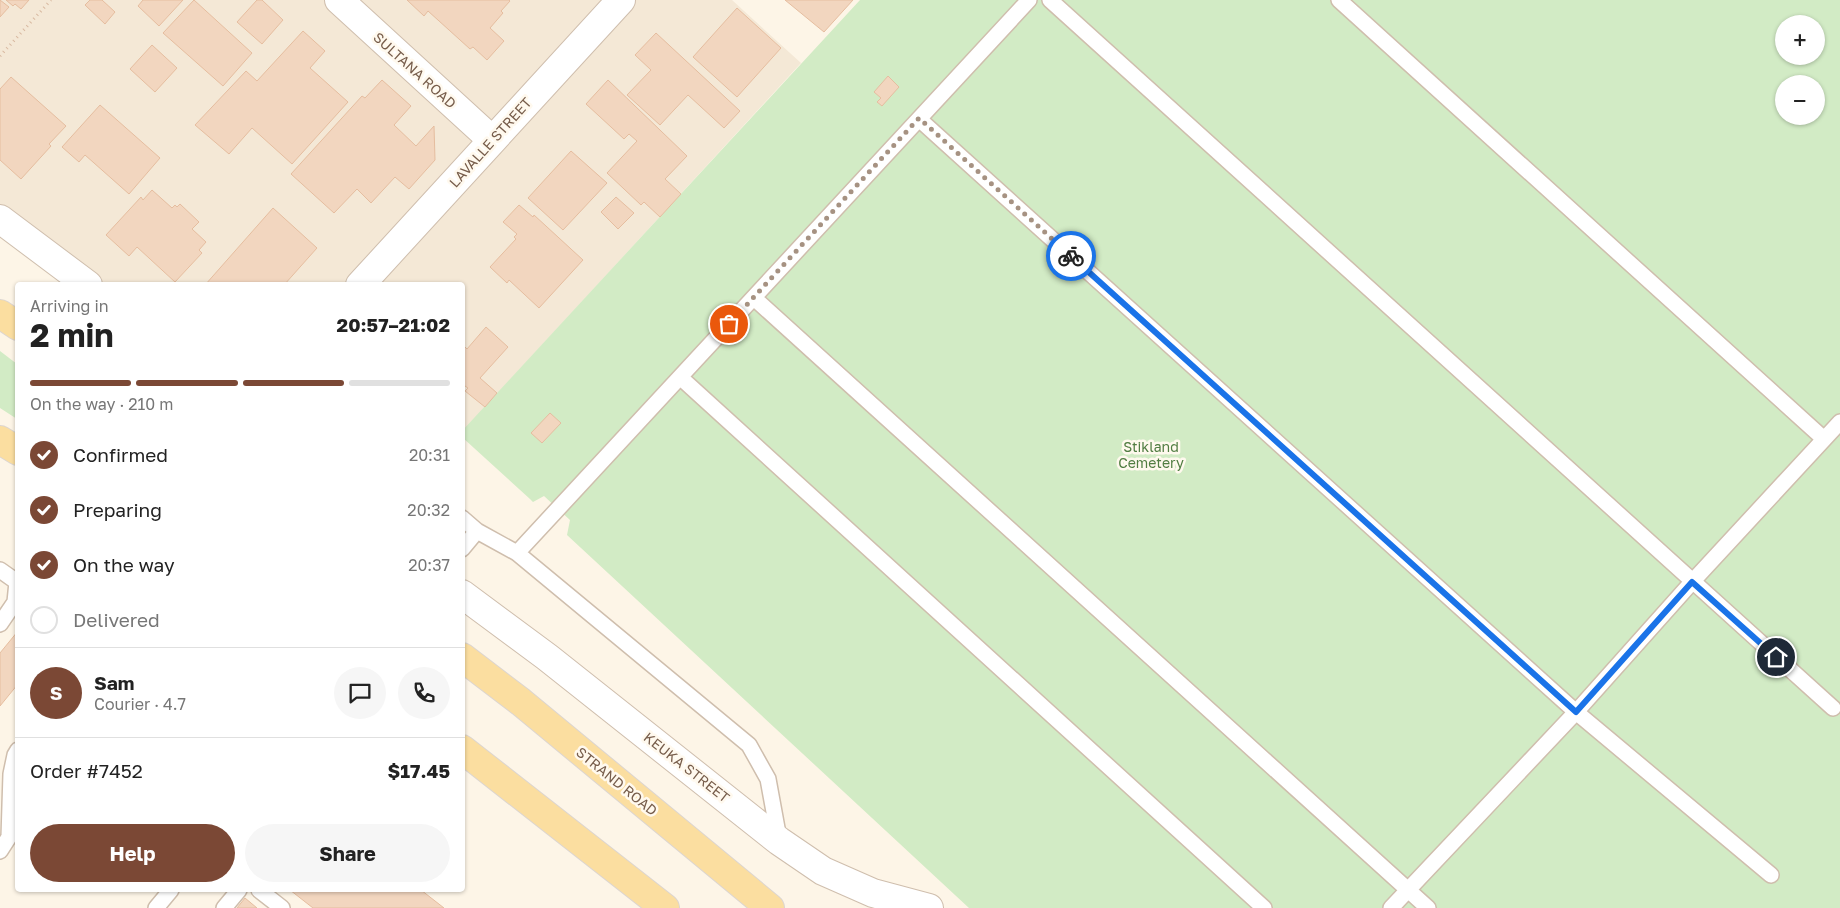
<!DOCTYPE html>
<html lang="en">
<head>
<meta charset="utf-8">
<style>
  body { margin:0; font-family:"Golos Text",sans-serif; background:#f6f6f6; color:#222; height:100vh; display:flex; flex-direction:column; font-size:19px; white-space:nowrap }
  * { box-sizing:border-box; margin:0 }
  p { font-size:16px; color:#767676 }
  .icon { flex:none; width:28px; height:28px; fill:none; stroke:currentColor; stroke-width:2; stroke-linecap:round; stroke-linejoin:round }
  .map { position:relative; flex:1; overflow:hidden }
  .details { position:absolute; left:15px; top:282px; width:450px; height:610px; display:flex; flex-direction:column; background:#fff; border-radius:5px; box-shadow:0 1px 4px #0004 }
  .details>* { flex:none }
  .tools { position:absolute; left:1775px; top:15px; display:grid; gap:10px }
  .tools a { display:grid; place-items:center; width:50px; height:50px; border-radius:50%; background:#fff; box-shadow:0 1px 4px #0004; font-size:25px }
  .pin { position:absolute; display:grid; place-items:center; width:42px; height:42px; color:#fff; margin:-21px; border:2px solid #fff; border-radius:50%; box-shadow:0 1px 5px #0007 }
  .courier { position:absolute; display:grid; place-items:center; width:50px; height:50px; margin:-25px; border:4px solid #1a73e8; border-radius:50%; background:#fff; color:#222; box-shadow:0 1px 6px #0007 }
  .head em { font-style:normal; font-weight:700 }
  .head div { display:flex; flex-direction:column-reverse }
  .head { display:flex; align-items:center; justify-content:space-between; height:85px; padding:0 15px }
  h1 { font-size:32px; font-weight:700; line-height:38px }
  .bar { display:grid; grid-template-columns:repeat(4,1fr); gap:8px 5px; align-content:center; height:60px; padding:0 15px }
  .bar i { height:6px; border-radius:4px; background:#e0e0e0 }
  .bar .current { background:#7b4835 }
  .bar p { grid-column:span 4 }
  .line { display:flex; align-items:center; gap:12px; padding:0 15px; border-top:1px solid #e0e0e0 }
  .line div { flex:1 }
  .round { display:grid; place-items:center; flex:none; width:52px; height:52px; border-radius:26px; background:#f6f6f6 }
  ol { padding:0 15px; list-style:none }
  li { display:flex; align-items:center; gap:15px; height:55px }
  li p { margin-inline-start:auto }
  li .icon { padding:5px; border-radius:50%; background:#7b4835; color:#fff; stroke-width:4 }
  li:last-child { color:#767676 }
  li i { width:28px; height:28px; border:2px solid #e0e0e0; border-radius:50% }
  .primary-button { display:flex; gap:10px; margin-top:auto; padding:10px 15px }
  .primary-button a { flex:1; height:58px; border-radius:30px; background:#7b4835; color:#fff; font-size:20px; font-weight:700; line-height:58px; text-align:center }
  .primary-button a+a { background:#f6f6f6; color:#222 }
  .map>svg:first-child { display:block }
</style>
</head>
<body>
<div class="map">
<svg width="1840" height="908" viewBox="0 0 1840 908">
  <rect width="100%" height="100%" fill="#fdf5e7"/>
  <path fill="#f4e8d6" d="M0,0H732L801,63L463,431L462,285H90L0,218Z"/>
  <path fill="#d2ebc5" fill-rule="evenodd" d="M860,0H1840V908H969L567,535L570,520L544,496L533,502L530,499L463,438L462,431ZM1784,24H1816V56H1784ZM1784,84H1816V116H1784Z
    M0,351L17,364V419L0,408Z"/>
  <path fill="#f2d6bf" stroke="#e5bd9f" d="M0,0L9,7L0,17Z
    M6,0H29L21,9L15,4L13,6Z
    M90,0H102L115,12L105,24L85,5Z
    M143,0H183L159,26L138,6Z
    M194,0L252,53L223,86L163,33Z
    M257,0H262L283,20L262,44L237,22Z
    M407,0H509L510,1L501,11L503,13L490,28L504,41L487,60L473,47L470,49L428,11L424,16Z
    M785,0H853L824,32Z
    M737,8L781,48L737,97L693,57Z
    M303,31L325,51L310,68L348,102L292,164L252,128L229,154L195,125L246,71L257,81Z
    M656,33L740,111L724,128L688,95L660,125L627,95L651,70L635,55Z
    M152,45L177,68L155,92L130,69Z
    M888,76L899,87L882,106L877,102L881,98L874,92Z
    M11,77L66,126L49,144L51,146L21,179L0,160V89Z
    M382,80L411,106L394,125L416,146L434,126L435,160L409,189L395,177L371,203L357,189L334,213L291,174L362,96L365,98Z
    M608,80L687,156L665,179L681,194L660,217L644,202L641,205L607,173L637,141L629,134L624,139L586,104Z
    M100,105L160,158L129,194L85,155L79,162L62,147Z
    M571,151L607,183L563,230L528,198Z
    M152,190L172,208L175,205L177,207L180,204L199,222L192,229L206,242L199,250L202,253L175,282L137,247L129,256L106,235L141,197L143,200Z
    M616,197L634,213L618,229L601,212Z
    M519,205L533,217L534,215L583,260L539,308L509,280L507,283L490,267L516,239L514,237L517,234L503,222Z
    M273,208L317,248L284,285H205Z
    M486,327L508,347L480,378L497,393L485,407L465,391L468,388L462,384V344L467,349Z
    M550,413L561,423L542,443L531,433Z
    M18,631V684L0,706V653Z
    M290,890H421L444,908H313Z
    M245,898L257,908H237Z"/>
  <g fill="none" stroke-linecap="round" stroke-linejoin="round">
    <defs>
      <path id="lane" d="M1050,0L1833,708
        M1339,0L1824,439
        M919,119L1576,712L1771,875
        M754,298L1428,908
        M680,377L1264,908
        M462,518L477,531L517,553L749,745L768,779L779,839
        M462,549L477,531
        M517,553L1029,0
        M0,570L17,582L15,602L0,624
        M0,851L9,837L11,774L15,755L18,750
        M259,890L282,908
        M156,908L171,890
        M224,908L239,890
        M1391,908L1576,712L1692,582L1840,422"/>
      <path id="street" d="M339,0L492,140
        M0,219L88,285
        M360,285L621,0
        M462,594L547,657L779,841L823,871L873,893L929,908"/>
      <path id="primary" d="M0,314L18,326
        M0,440L18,451
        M462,657L521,702L770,908
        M462,749L665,908"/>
    </defs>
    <use href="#lane" stroke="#cfbead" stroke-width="18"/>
    <use href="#street" stroke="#cfbead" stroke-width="30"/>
    <use href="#primary" stroke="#dcd5d0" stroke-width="30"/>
    <path stroke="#d8b9a1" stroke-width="3" stroke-dasharray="1 4" stroke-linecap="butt" d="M0,56L51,0"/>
    <use href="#lane" stroke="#fff" stroke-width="15"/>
    <use href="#street" stroke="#fff" stroke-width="28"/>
    <use href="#primary" stroke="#fbdea0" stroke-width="28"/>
  </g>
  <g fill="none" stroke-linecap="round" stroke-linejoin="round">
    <path stroke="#a69282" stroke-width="5" stroke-dasharray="0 9" d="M729,324L919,118L1071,256"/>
    <path stroke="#1a73e8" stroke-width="6" d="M1071,256L1576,712L1692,582L1776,657"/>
  </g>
  <g text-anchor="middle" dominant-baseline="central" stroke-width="5" stroke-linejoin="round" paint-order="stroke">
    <g font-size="14" fill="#775d4b" stroke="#fff9ee">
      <text transform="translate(415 70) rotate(42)">SULTANA ROAD</text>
      <text transform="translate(490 142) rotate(-48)">LAVALLE STREET</text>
      <text transform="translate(687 767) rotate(38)">KEUKA STREET</text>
      <text transform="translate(617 781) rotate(39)">STRAND ROAD</text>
    </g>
    <g font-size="14" fill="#517d42" stroke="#fff9ee">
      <text x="1151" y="446">Stikland<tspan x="1151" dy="16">Cemetery</tspan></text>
    </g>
  </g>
</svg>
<div class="tools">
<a>+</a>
<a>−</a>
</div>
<div class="pin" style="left:729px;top:324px;background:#ea580c"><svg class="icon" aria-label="bag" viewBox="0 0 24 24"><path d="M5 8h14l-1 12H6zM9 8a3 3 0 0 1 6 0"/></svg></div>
<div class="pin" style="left:1776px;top:657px;background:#1f2937"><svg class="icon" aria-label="home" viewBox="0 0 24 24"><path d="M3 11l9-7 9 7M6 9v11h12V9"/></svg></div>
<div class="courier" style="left:1071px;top:256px"><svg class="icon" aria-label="bike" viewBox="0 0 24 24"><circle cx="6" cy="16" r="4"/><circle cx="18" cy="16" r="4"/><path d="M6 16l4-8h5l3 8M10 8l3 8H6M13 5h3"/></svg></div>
<section class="details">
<div class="head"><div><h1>2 min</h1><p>Arriving in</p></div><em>20:57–21:02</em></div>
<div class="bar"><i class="current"></i><i class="current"></i><i class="current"></i><i></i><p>On the way · 210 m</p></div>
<ol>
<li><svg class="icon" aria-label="check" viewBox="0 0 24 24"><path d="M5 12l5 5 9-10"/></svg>Confirmed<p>20:31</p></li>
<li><svg class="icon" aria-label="check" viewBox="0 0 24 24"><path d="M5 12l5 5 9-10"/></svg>Preparing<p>20:32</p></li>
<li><svg class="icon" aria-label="check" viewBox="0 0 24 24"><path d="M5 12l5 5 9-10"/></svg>On the way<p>20:37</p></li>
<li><i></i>Delivered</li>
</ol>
<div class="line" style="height:90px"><b class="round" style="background:#7b4835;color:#fff">S</b><div><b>Sam</b><p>Courier · 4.7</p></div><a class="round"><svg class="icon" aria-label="chat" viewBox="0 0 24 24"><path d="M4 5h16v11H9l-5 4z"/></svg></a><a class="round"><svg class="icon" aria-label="phone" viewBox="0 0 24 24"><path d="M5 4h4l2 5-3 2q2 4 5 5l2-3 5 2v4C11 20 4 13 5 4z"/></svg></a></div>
<div class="line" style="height:65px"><div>Order #7452</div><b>$17.45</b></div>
<div class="primary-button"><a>Help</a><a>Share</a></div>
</section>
</div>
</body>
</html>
